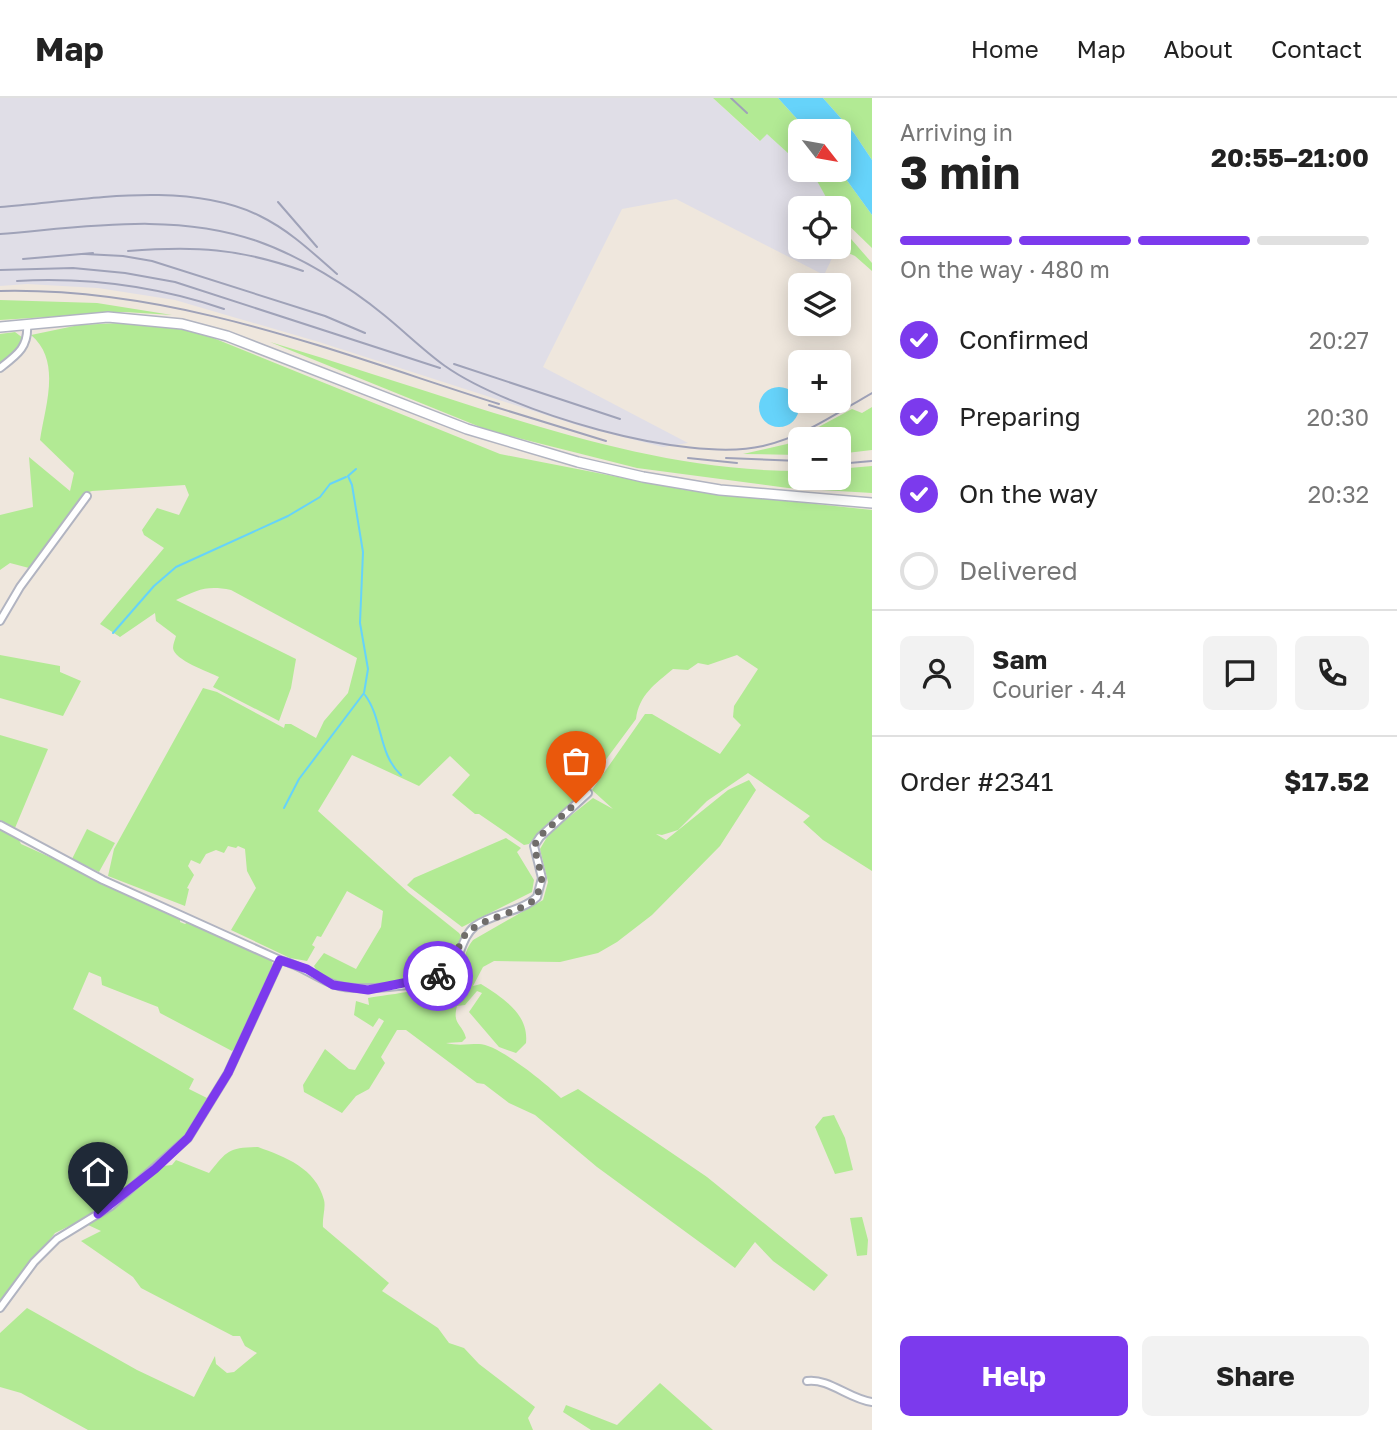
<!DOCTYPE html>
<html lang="en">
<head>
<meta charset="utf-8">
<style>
  body { margin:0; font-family:"Golos Text",sans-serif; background:#f2f2f2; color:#222; height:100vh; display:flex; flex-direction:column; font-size:26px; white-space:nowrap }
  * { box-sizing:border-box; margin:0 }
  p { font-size:23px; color:#767676 }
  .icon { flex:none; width:38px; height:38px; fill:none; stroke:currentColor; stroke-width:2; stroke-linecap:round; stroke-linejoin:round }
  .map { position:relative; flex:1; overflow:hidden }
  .details { display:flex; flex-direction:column; background:#fff; width:525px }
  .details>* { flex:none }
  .needle { width:46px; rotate:121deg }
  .tools { position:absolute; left:788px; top:21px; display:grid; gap:14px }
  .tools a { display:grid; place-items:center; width:63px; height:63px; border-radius:10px; background:#fff; box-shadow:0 4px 18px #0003; font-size:35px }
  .pin { position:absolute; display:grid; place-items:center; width:60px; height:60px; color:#fff; margin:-72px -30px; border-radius:50% 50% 50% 0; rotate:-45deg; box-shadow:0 0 7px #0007 }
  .pin .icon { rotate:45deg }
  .courier { position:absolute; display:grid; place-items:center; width:70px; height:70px; margin:-35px; border:5px solid #7c3aed; border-radius:50%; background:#fff; color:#222; box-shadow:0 2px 9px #0007 }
  .headline em { font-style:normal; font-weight:700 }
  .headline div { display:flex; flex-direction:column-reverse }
  .headline { display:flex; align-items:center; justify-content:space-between; height:119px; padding:0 28px }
  h1 { font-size:46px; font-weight:700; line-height:52px }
  .bar { display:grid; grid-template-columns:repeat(4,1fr); gap:10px 7px; align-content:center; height:84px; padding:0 28px }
  .bar i { height:9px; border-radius:5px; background:#e0e0e0 }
  .bar .current { background:#7c3aed }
  .bar p { grid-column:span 4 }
  .line { display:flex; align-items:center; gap:18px; padding:0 28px; border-top:2px solid #e0e0e0 }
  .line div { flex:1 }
  .round { display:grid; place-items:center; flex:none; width:74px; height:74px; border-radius:10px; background:#f2f2f2 }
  ol { padding:0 28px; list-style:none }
  li { display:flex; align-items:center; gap:21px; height:77px }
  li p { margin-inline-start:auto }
  li .icon { padding:7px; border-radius:50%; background:#7c3aed; color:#fff; stroke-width:4 }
  li:last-child { color:#767676 }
  li i { width:38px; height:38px; border:4px solid #e0e0e0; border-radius:50% }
  .button { display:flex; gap:14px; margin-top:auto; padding:14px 28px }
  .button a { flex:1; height:80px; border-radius:10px; background:#7c3aed; color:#fff; font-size:28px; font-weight:700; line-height:80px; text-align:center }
  .button a+a { background:#f2f2f2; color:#222 }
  header { display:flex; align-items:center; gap:42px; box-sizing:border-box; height:98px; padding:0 35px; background:#fff; border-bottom:2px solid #e0e0e0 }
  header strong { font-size:33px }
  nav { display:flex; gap:38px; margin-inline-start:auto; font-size:24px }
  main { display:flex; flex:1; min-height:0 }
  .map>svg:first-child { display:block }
</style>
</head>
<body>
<header>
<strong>Map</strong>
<nav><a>Home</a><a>Map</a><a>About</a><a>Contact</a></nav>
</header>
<main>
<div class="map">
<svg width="872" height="1332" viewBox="0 0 872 1332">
  <rect width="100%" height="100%" fill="#efe7dd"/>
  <path fill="#e0dee7" d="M0,0H713L759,43L767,35L789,56L800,46V72H815L812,74L833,110H800V149L837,150L824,177L676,101L622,111L543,269L688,345L663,349L583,329L319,244L175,202L98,190L27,186L0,188Z"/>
  <path fill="#b2ea94" d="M713,0H778L808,33H800V46L789,56L767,36L760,43Z
    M823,0H872V62L854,35Z
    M838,70L872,117V150L840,119L838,110L831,108L812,74Z
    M838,126L872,165V173L855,158L837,150Z
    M0,202L97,205L172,217L125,214L0,222Z
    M140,224L201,235L500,356L685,392L872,412V773L823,742L803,724L810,718L748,675L707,703L678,732L662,737L656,736L666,742L728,692L749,682L756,692L720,748L652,817L617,844L598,855L560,864L494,863L483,869L473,888L481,886C503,900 529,916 526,945L516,955L499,949L469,914L482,895L477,893L465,907L457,908C452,927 462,925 466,940L462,944L446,945C458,948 467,946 479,946C498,946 547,986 561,1000L578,991L707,1079L828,1177L814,1193L773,1163L755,1144L735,1170L597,1069L535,1017L509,1005L484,986L477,985L406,932H397L381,959L385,965L369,991L356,998L342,1015L304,994L303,987L325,951L349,971L355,972L384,923L379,920L373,929L354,917L356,903L369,907L368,900C388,896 445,892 457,876C465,865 464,852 473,842L543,802L548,784L540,751L550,734L593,700L613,711L592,692L645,616H652L720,656L741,627L733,619L734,608L758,571L737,557L708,567L698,565L688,572L673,571C655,586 639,597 636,621L576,702L546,727L529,746L524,747L479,716H475L452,697L470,677L450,658L419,688L352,657L318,713L409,795L459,835L461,838C457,848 454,867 445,873C423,889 327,897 314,868L324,855L356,871L381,829L383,813L347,793L321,839L317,838L312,847L315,849L307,863L290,860L231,832L256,790L247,773L245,751L238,748L236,750L228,748L224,755L216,752L206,756L200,766L191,762L188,768L194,777L187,790L189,791L185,808L108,778L114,751L203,590L217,594L284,630L285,626H291L316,640L324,623L348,595L357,560L231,492C206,487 198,492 176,502L296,561L291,590L279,623L213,589L219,579C209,574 174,562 173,550C173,546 175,542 176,538L156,523L155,515L120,539L100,526L164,450L144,437L142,432L157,410L179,417L189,397L185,387L92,393L83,396L29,470L10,465L0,472V417L33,409L29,359L70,393L74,375L40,342C45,308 62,263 31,237L79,227Z
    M15,234L23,240L21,250L0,266V236Z
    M270,244C340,265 409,288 478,310C584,343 687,373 800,373V380H838V371L872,368V395L788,390L637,370L490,333Z
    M872,309V352L838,356V341H800V357L743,356L787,346L852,311L862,315Z
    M0,557L60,568V574L81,583L63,618L0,600Z
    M0,637L48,651L15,730L0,722Z
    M0,731L19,742L21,746L180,818V824L185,826L189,823L271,861L274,870L237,947L232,953L160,915L158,909L102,887L101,879L89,874L73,911L194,981L189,991L209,1001L178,1047L92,1117L55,1135L0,1206Z
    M87,731L115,745L99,774L72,761Z
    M506,740L521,750L517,754L534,782L532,794L462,829L407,787L414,780Z
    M834,1017L845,1040L853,1072L835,1076L815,1029L823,1019Z
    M258,1049C285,1059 316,1070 324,1102C326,1109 322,1121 323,1129L389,1185L382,1193L438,1230L449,1245L464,1250L479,1266L535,1309L528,1320L533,1332H88L21,1295L0,1289V1235L27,1210L137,1272L194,1299L215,1258L216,1266L227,1275L234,1274L257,1255L245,1248L240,1238H233L141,1190L133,1179L81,1143L101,1133L86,1126L163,1068L172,1067L176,1062L209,1075C228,1052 228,1050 258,1049Z
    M862,1119L868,1142L867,1157L857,1158L850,1120Z
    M660,1285L713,1332H591L563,1314L566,1307L617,1327Z"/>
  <path fill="#66d3fa" d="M778,0H823L854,35L872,62V117L838,70V33H808Z
    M759 309a20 20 0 1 1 40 0a20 20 0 1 1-40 0Z"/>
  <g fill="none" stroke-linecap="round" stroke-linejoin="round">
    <path stroke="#66d3fa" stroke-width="2" d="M113,535L154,488L176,469L288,418L320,399L330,386L346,379
      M365,597C383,621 378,656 401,677
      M284,710L299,681L364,595L368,571L360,525L363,454L352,387L348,378L356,371"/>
    <defs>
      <path id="minor" d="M0,270C17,257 29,249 27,226
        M0,523L20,489L87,398
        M0,727L103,782L280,862L228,975L188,1040L111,1108L57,1141L34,1164L0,1210
        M280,862C303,868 314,879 333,886C355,895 423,888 444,877C461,867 459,841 475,828C493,815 521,814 537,799L542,780L534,748L540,739L588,695
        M807,1283C829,1280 849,1301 872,1304"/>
      <path id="secondary" d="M0,229L108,219L182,226L227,238L467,331L578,364L643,379L720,392L872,405"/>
    </defs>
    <use href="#minor" stroke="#b1b4c1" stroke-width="10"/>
    <use href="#secondary" stroke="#b1b4c1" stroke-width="12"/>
    <use href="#minor" stroke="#fff" stroke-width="6"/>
    <use href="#secondary" stroke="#fff" stroke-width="9"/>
    <path stroke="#9fa2b8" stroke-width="2" d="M731,0L747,15
      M278,104L317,149
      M0,109C81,103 185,81 260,118C289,132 313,155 337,176
      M0,136C86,129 174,114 257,143C300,158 350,189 384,217C405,234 424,253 445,268C510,314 686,366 763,348C803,339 837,315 872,295
      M128,153C195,148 239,150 303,173
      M85,156L123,158L152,163L325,218L365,235
      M23,161L93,155
      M0,172L73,170L125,175L175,184L440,270
      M17,183C89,179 156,188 224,211
      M0,193C174,189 335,254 499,306
      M454,266L620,321
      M489,307L606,343
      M688,360L737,365
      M726,360L800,363
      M838,366L872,363"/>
  </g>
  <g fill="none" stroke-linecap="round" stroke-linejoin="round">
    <path stroke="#706d6a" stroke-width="7" stroke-dasharray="0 12.6" d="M438,878C459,873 454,846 468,834C488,817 520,816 537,799L542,780L534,748L540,738L576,705"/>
    <path stroke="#7c3aed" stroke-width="9" d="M98,1116L155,1071L188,1040L228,975L280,862L307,871L333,887L368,892L438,878"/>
  </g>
</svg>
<div class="tools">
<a><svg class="needle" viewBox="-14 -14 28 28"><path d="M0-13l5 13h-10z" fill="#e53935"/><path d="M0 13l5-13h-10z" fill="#767676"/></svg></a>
<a><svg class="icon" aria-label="locate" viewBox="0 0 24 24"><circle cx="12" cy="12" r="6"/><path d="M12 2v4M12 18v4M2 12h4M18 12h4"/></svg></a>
<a><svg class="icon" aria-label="layers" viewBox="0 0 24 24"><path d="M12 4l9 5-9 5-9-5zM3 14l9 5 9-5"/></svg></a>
<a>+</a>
<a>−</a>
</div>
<div class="pin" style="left:576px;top:705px;background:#ea580c"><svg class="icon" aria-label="bag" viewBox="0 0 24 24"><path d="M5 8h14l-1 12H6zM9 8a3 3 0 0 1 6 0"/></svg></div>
<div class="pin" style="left:98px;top:1116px;background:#1f2937"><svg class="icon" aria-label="home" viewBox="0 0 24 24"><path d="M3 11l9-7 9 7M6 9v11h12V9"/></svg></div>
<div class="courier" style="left:438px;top:878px"><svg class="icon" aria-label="bike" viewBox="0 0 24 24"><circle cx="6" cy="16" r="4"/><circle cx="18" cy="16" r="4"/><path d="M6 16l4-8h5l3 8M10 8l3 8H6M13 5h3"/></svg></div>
</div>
<section class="details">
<div class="headline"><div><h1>3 min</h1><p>Arriving in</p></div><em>20:55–21:00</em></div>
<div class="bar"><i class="current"></i><i class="current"></i><i class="current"></i><i></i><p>On the way · 480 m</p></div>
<ol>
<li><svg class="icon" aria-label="check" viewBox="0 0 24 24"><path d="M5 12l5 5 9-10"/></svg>Confirmed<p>20:27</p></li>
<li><svg class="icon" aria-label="check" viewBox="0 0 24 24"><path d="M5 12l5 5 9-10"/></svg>Preparing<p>20:30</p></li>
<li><svg class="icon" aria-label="check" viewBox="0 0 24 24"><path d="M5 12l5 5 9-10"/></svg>On the way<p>20:32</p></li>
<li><i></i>Delivered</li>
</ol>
<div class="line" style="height:126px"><a class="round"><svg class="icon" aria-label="person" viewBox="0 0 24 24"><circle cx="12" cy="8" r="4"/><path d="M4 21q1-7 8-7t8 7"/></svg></a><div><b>Sam</b><p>Courier · 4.4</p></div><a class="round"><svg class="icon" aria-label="chat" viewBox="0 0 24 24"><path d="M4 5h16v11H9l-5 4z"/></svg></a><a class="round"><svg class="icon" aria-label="phone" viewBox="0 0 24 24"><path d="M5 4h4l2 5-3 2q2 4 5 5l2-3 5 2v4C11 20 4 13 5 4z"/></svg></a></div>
<div class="line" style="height:91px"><div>Order #2341</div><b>$17.52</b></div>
<div class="button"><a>Help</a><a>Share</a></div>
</section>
</main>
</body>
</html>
